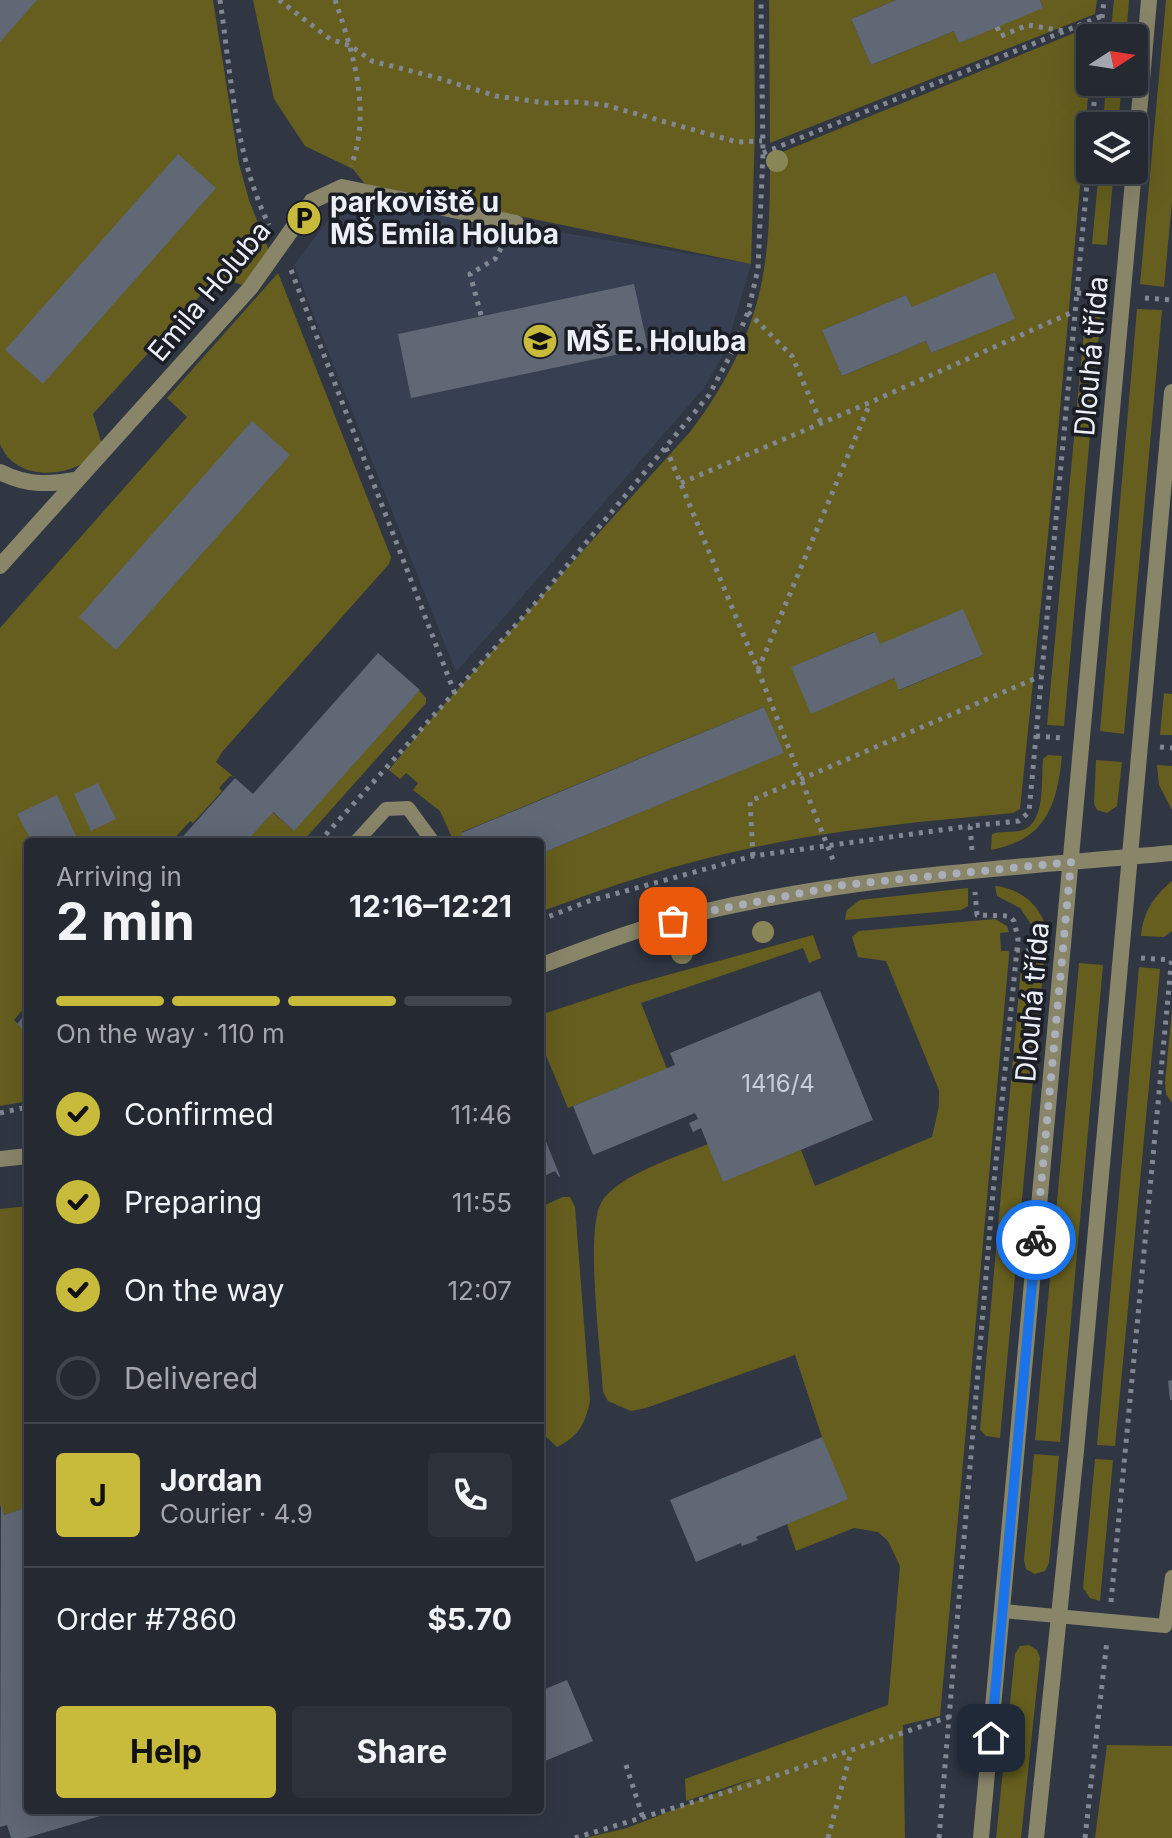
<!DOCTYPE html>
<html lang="en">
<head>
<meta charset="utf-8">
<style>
  body { margin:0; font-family:Inter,sans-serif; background:#2c313a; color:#f1f3f6; height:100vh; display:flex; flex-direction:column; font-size:30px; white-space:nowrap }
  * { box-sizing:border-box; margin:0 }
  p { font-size:26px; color:#a3a6ac }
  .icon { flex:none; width:44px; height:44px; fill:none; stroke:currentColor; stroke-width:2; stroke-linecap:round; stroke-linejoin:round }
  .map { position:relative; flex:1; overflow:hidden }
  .panel { position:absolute; left:24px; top:838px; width:520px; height:976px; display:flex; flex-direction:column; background:#242932; border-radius:8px; box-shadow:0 8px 32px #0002,0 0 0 2px #41454d }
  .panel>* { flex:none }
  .needle { width:52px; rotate:78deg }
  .tools { position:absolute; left:1076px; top:24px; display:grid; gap:16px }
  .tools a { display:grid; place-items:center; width:72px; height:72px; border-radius:8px; background:#242932; box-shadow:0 8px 32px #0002,0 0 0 2px #41454d; font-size:40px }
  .pin { position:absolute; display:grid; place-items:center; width:68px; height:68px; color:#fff; margin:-34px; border-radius:16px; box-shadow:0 4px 12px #0006 }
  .courier { position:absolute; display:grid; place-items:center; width:80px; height:80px; margin:-40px; border:6px solid #1a73e8; border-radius:50%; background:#fff; color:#222; box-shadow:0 2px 10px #0007 }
  .summary em { font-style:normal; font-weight:700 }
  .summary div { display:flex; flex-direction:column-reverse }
  .summary { display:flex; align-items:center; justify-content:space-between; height:136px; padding:0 32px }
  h1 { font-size:52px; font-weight:700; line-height:60px }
  .bar { display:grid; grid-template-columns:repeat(4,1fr); gap:12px 8px; align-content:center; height:96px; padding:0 32px }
  .bar i { height:10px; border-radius:6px; background:#41454d }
  .bar .on { background:#c8bb3b }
  .bar p { grid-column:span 4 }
  .line { display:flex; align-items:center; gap:20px; padding:0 32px; border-top:2px solid #41454d }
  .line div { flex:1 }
  .round { display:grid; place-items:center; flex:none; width:84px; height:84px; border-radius:8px; background:#2c313a }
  ol { padding:0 32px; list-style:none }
  li { display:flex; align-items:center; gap:24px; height:88px }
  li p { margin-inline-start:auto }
  li .icon { padding:8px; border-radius:50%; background:#c8bb3b; color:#111; stroke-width:4 }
  li:last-child { color:#a3a6ac }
  li i { width:44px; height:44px; border:4px solid #41454d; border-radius:50% }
  .action { display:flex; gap:16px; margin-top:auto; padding:16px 32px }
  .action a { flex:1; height:92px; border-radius:8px; background:#c8bb3b; color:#111; font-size:32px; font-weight:700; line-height:92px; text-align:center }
  .action a+a { background:#2c313a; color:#f1f3f6 }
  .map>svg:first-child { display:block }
</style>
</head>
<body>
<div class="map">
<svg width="1172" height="1838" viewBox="0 0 1172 1838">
  <rect width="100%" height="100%" fill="#303743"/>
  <path fill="#374052" d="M353,198L751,264L725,352L703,389L456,672L294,265L342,202Z"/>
  <path fill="#655e1e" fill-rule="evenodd" d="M0,0H213L239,164L249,200L269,251L246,286L217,277L93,414L102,445C96,450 90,459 83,463C56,479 13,477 0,444Z
    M253,0H754L755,130L751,264L365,184L353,169L305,146L274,99Z
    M769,0H896L851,19L871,65L954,31L1043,8L1040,0H1097L1095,14L770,143Z
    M1114,0H1129L1126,38H1110Z
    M1166,0H1172V201L1164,287L1140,284Z
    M1094,25L1093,38H1090V75L1054,476L1020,809L1013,813C926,821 837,829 751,848C679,863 609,886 540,912V854L783,753L764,707L462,832L465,842H454L440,811L413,790L418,783L406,773L400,779L389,770L424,727L690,432C726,385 755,329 764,269C770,233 770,194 770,157ZM906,295L912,307L1014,318L931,353L926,341L842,376L823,330ZM874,632L880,644L983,655L900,690L894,678L811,713L792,667Z
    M1106,82H1122L1118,126H1103Z
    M1099,170H1114L1107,245L1092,244Z
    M278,273L391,557L389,564L222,752L216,762L234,777L230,776L219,788L222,791L193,823L190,821L171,842H28V1009L24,1008L14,1020L28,1034V1101L0,1106V628L187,417L167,398Z
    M1137,309L1162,310L1124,734L1100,731Z
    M1086,310L1101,311L1064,726L1047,725Z
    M419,690L426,698V703L304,840L306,842H244L271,811L293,830Z
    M1164,693L1172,694V735H1160Z
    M1048,755L1062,756C1057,805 1046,840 991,850L992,834C1002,831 1013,833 1023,830C1046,822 1041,779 1043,759Z
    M1096,760L1122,762L1117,806L1107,813L1097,810L1094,804Z
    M1157,765L1172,766V810L1159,785Z
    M1172,881V931L1164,937L1141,936C1143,912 1154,896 1172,881Z
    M995,886C1019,888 1041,905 1046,929L1033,927L1020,908L997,896Z
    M968,888V906L961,910L845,920L847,910L860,900Z
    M995,919L1007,926L1009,932L1000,933L1001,951H1009V956L940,1716L903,1725L905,1838H585L627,1828L760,1776L686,1801L685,1779L888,1705L900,1566L888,1541L878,1532L854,1528L796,1551L787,1524L822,1437L795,1355L646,1408L631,1411L608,1401L603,1392C601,1352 585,1233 601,1203C616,1175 680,1156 708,1144L723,1181L801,1150L815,1186L932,1137L939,1106V1090L886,961L858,957L852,937L859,931Z
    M813,935L821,958L809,963L803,948L641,1003L667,1069L568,1108L540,1041V1015L631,985Z
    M1028,960L1044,961L1000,1438L986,1436L980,1430L1021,967Z
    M1079,963L1103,965L1060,1442L1035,1440Z
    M1139,967L1160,969L1115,1446L1097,1445Z
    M1172,1009V1103L1166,1094L1165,1083Z
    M563,1197H570L575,1207L590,1401C585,1424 579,1436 557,1447L540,1431V1207Z
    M28,1206V1507L4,1515L0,1505V1209Z
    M1034,1454L1059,1456L1049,1563L1045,1571L1035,1574L1026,1569L1024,1560Z
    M1095,1459L1113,1460L1100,1601L1090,1598L1083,1588Z
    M1029,1645L1037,1650L1040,1658L1021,1838H996L1015,1654L1020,1646Z
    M1107,1745L1172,1746V1838H1095Z"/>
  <path fill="#606775" d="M0,0H37L0,42Z
    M896,0H1040L1043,8L959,43L954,31L871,65L851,19Z
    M178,154L216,188L43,384L5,350Z
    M995,272L1015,319L931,353L926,341L842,376L822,330L906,295L912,307Z
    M634,284L648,348L411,398L398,334Z
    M252,421L290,455L116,650L79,617Z
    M963,609L983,655L899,690L894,678L811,714L791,667L875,632L880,644Z
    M378,653L420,690L294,831L273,812L246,842H178L235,778L253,794Z
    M764,707L784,753L540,854V842H465L461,833Z
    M98,783L116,819L91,831L74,794Z
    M57,795L77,838L69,842H32L17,814Z
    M820,991L873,1120L723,1182L701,1128L693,1132L689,1123L698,1119L695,1113L593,1155L573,1106L675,1065L670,1053Z
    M28,1011V1034L17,1024Z
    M540,1127L560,1176L559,1177L555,1171L540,1178Z
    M1172,1380V1400H1170L1168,1381Z
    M822,1437L848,1499L756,1537L758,1540L742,1546L741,1543L696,1562L670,1500Z
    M1,1503L4,1515L28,1507V1810L117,1811L26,1838H11L7,1825L0,1827Z
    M567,1680L593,1741L540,1763V1691Z"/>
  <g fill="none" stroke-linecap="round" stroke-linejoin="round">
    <path stroke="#828892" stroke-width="5" stroke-dasharray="4 6" stroke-linecap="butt" d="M220,0C231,75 235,156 269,225
      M279,0L330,39L351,46L372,61L438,78L496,96L546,103L578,102L605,105L737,142L762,141
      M335,0C353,52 372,112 351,166
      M997,27L1001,36L1028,25L1064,31
      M1100,38L1104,0
      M1092,126L1096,82
      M763,153L1102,16
      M291,270L455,694
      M1077,293L1103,295
      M1145,298L1172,300
      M748,312L792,356L821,423
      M481,315L470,274L495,259L505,241
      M666,448L758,670L835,865
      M681,483L871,402L1075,311
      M758,670L870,403
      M1036,736L1062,738
      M1160,747L1172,748
      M319,842L540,598L709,395L730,356L748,312L758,269L763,153L761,0
      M972,850L970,826L1019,821L1029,812L1090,151
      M753,856L750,801L1041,676
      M540,920L589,901L753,856L970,826
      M1016,950L1043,952
      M1141,958L1171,960
      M0,1113L28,1107
      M1111,1602L1172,955
      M626,1765L643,1818
      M575,1838L746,1786L949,1717
      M828,1838L851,1752
      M939,1838L993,1192L1018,939L1014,921L1009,916L977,915L975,892
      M1085,1838L1107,1640"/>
    <path stroke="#888569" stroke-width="14" d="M356,842L386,809L408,808L433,842
      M1003,1611L1165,1626L1172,1577"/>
    <path stroke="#888569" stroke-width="16" d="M1134,170L1149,0
      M0,472C26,485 47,485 75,480
      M0,566L251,287L312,201L342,187L516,223
      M540,966C590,947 650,924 702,912C856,876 1014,868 1172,853
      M0,1159L28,1156
      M981,1838L1134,170
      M1036,1838L1076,1451L1172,392"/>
  </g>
  <g fill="#898657">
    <circle cx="777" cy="161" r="11"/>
    <circle cx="763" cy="932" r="11"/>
    <circle cx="682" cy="953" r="11"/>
  </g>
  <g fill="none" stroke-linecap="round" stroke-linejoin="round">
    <path stroke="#aaafb9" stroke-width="8" stroke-dasharray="0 14.4" d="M673,921L699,913L843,885L1071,862L1036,1240"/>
    <path stroke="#1a73e8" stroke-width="10" d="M991,1738L1036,1240"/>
  </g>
  <defs>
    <symbol id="parking-disc" viewBox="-11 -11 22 22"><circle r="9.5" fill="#c8bb3b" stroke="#1b1e24"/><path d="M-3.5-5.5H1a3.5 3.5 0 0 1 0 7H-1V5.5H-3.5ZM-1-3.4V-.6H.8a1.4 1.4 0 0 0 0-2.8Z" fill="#111"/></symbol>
    <symbol id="school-disc" viewBox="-11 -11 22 22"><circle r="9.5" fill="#c8bb3b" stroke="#1b1e24"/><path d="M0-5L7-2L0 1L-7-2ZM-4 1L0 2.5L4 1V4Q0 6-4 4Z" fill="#111"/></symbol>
  </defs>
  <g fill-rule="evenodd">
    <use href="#parking-disc" x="284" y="198" width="40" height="40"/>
    <use href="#school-disc" x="520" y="321" width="40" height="40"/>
  </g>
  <g text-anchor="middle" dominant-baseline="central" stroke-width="7" stroke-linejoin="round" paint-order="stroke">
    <g font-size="24" fill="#c8ced7">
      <text x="778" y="1083">1416/4</text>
    </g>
    <g font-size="28" font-weight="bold" fill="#ebf0f8" stroke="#1b1e24" text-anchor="start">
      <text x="330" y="202">parkoviště u<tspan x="330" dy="32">MŠ Emila Holuba</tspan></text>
      <text x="566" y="341">MŠ E. Holuba</text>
    </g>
    <g font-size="28" fill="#ebf0f8" stroke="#1b1e24">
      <text transform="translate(209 291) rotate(-50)">Emila Holuba</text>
      <text transform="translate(1091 356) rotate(-85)">Dlouhá třída</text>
      <text transform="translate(1032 1002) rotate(-85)">Dlouhá třída</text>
    </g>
  </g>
</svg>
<div class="tools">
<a><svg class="needle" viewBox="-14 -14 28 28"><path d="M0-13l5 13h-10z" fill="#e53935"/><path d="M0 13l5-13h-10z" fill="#a3a6ac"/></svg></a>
<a><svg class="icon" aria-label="layers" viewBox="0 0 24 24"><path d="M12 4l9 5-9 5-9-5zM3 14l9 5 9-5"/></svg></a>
</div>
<div class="pin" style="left:673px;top:921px;background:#ea580c"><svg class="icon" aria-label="bag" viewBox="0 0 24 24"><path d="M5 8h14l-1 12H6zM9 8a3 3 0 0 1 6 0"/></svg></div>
<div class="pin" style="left:991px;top:1738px;background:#1f2937"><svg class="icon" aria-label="home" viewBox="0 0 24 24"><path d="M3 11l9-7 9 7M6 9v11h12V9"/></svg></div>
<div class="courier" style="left:1036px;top:1240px"><svg class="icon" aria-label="bike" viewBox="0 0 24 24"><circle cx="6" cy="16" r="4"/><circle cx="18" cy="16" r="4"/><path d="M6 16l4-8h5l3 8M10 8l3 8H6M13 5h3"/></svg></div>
<section class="panel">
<div class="summary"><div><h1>2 min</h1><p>Arriving in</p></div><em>12:16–12:21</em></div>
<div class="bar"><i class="on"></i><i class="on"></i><i class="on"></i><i></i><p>On the way · 110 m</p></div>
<ol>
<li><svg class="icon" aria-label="check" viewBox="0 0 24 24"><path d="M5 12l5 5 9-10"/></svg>Confirmed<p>11:46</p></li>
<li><svg class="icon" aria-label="check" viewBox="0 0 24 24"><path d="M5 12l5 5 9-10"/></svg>Preparing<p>11:55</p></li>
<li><svg class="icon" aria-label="check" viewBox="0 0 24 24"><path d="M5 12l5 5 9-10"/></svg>On the way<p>12:07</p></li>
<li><i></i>Delivered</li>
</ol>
<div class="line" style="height:144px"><b class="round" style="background:#c8bb3b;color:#111">J</b><div><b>Jordan</b><p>Courier · 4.9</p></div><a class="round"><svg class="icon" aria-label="phone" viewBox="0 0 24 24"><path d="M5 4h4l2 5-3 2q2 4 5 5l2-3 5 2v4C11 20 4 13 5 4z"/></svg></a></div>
<div class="line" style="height:104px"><div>Order #7860</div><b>$5.70</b></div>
<div class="action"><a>Help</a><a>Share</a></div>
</section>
</div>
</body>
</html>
